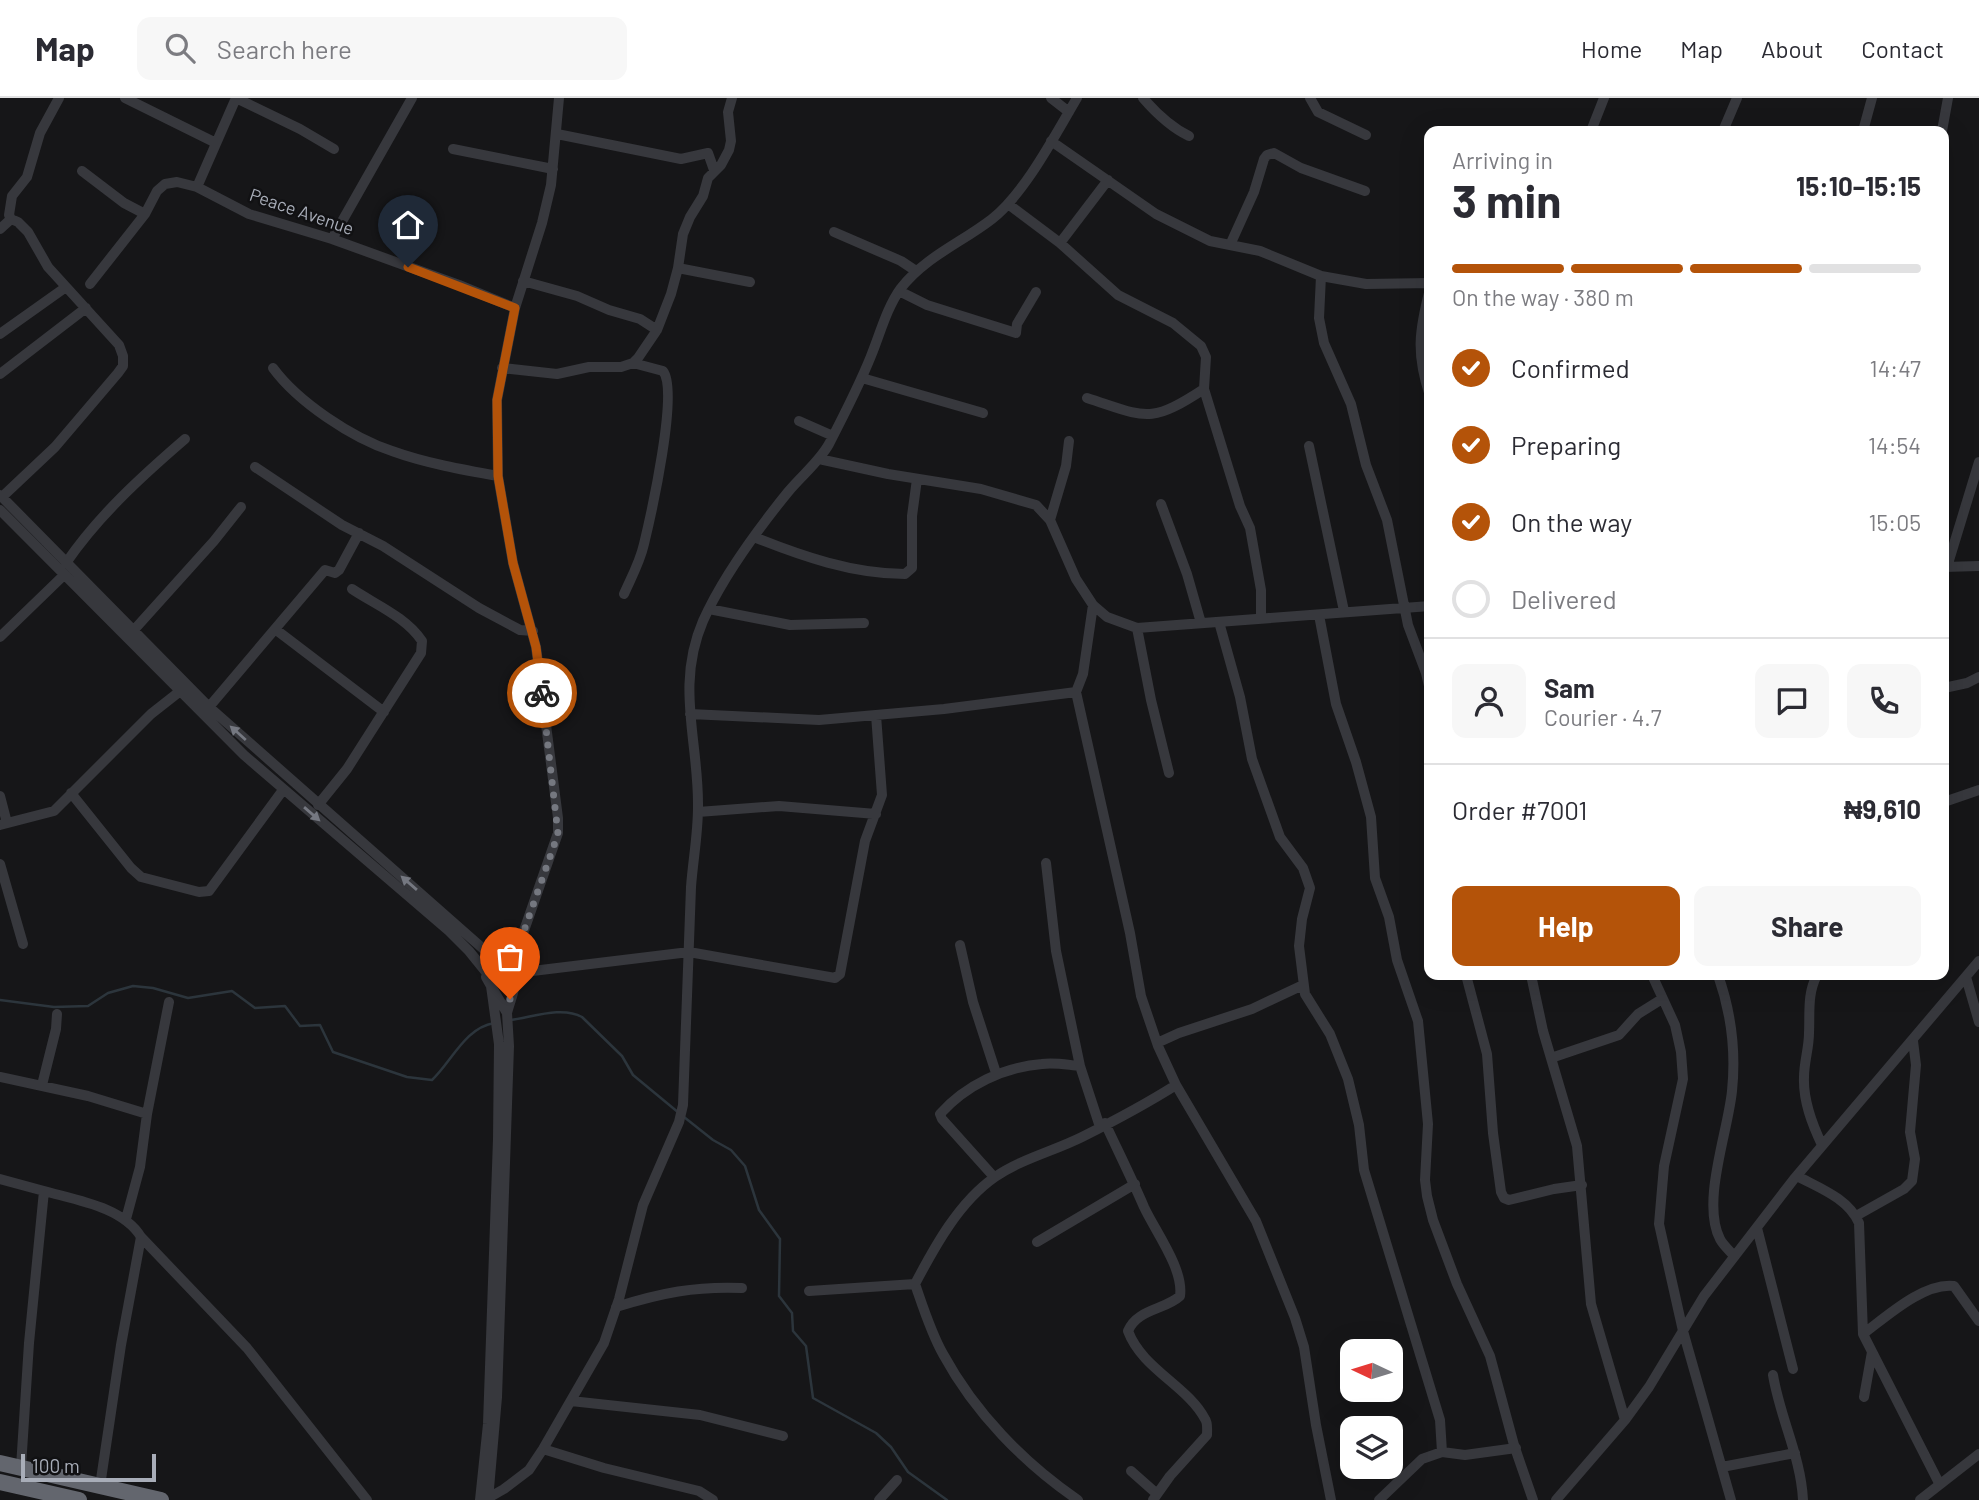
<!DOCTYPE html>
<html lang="en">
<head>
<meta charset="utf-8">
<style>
  body { margin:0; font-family:Barlow,sans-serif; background:#f7f7f7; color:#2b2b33; height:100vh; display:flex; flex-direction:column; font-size:26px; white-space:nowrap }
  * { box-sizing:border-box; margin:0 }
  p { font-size:23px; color:#7c7c81 }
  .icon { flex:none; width:38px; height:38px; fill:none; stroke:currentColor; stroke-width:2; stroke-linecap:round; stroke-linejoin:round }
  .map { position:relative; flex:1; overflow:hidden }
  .panel { position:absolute; left:1424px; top:28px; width:525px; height:854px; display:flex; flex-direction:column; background:#fff; border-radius:14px; box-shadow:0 7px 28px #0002 }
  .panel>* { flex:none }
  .needle { width:46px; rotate:274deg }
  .fabs { position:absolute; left:1340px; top:1241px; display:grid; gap:14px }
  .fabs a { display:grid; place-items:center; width:63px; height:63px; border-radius:14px; background:#fff; box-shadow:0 7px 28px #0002; font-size:35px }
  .scale { position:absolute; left:21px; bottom:18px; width:135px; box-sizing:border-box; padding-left:7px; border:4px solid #a8adb8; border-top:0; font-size:19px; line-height:24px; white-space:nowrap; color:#a8adb8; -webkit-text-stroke:5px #111113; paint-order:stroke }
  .pin { position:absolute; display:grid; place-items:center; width:60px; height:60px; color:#fff; margin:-72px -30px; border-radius:50% 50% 50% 0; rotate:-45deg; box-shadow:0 0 7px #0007 }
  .pin .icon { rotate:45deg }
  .courier { position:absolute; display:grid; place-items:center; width:70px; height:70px; margin:-35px; border:5px solid #b45309; border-radius:50%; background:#fff; color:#222; box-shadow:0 2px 9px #0007 }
  .head em { font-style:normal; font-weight:700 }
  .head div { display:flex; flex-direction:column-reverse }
  .head { display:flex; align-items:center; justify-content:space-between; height:119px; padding:0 28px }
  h1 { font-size:46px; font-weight:700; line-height:52px }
  .bar { display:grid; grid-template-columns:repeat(4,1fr); gap:10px 7px; align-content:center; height:84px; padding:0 28px }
  .bar i { height:9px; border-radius:5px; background:#e1e1e2 }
  .bar .active { background:#b45309 }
  .bar p { grid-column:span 4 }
  .line { display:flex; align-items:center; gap:18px; padding:0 28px; border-top:2px solid #e1e1e2 }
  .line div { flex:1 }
  .round { display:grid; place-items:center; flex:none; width:74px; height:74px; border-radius:14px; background:#f7f7f7 }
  ol { padding:0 28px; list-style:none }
  li { display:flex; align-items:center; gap:21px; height:77px }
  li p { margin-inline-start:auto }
  li .icon { padding:7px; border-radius:50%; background:#b45309; color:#fff; stroke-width:4 }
  li:last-child { color:#7c7c81 }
  li i { width:38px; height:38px; border:4px solid #e1e1e2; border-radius:50% }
  .button { display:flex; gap:14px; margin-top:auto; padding:14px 28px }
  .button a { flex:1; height:80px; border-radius:14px; background:#b45309; color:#fff; font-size:28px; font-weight:700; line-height:80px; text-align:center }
  .button a+a { background:#f7f7f7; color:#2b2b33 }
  header { display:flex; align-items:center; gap:42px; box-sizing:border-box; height:98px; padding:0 35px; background:#fff; border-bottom:2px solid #e1e1e2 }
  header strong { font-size:33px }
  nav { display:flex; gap:38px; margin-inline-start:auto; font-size:24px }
  .search { width:490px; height:63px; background:#f7f7f7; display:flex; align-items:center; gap:18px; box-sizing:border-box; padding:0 24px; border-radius:14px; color:#7c7c81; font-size:26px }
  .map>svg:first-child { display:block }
</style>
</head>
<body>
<header>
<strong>Map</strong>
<div class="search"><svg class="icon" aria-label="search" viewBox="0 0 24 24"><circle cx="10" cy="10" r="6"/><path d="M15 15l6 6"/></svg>Search here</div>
<nav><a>Home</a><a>Map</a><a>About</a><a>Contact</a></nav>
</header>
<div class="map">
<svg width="1979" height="1402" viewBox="0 0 1979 1402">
  <rect width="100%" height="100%" fill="#161618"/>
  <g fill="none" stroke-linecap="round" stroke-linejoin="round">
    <path stroke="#2c353c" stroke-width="2.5" d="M0,902L54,909L88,908L108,895L133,888L153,890L188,900L232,893L255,910L285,908L300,928L320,927L333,954L407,979L432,982C452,963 465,930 494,925
      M511,922C533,919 562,908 582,919L622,958L633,977L679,1015
      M684,1019L713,1042L731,1052L745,1068L759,1112L780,1141L779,1198L792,1215L793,1233L806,1248L813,1300L876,1335L891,1349L908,1374L947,1402"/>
    <path stroke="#37383d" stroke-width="10" d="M125,0L216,45
      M236,0L300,31L334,51
      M1051,0L1069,14
      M1143,0C1156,15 1170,29 1189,38
      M1310,0L1318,14L1366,37
      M1591,33L1604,0
      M1723,33L1737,0
      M1863,33L1872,0
      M1942,33L1948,0
      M557,36L681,61L708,55L714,72
      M1051,43L1156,116L1210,143L1260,153L1321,178L1366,186L1430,185
      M453,51L553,71
      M82,73L124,105L145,116
      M197,89L236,0
      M1008,106L1060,145L1118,197L1173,225L1201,248L1206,259L1204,291L1240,408L1250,430L1261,492V520
      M11,121L9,117L12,98L27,79L40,35L59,0
      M0,131L11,121L18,124L28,134L48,169L119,247L123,258V268L118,275L55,349L2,399
      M834,134L901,163L916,173
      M332,141L412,0
      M1060,145L1108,82
      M1230,147L1254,94L1264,61L1267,57L1274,55L1301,70L1365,93
      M678,170L750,184
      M1321,178L1319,220L1324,245L1351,306L1366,367L1387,422L1408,527L1426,575L1430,592
      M523,183L577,198L609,212L640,221L657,232
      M90,186L145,116L157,93L165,86L177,84L197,89L249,116L332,141L459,187L515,210
      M1430,191C1419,233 1416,256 1430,298
      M899,193L927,207L1016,235L1017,226L1036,194
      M0,236L66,189
      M273,270C298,304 352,340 392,353C425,365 464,372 498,378
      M502,270L557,276L589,269H621L633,265L638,260L657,232L671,196L678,170L683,136L690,119L703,98L708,80L721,67L729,52L731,43L728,14L732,0
      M0,276L86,210
      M862,280L983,315
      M1087,300C1146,319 1149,327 1204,291
      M799,323L833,338
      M1309,348L1344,513
      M819,361L888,376L981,391L1036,407L1050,422L1076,481L1093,507L1107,519L1137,530L1430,508
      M255,369L342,427L383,448L479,510L520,532L533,533
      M0,397L209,609L497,863
      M1161,406L1187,476L1201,525
      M0,412L244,657L449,833L469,853L486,874
      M1050,422L1066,368L1069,343
      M754,439C801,458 853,476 905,476L912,470V418L917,381
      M66,465C98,418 142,378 185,341
      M1944,469L1979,468
      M1947,469L1979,364
      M624,496C631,480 640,464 644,446C651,417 679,293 663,273L633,265
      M709,511L790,527L864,525
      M1319,517L1336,606L1356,664L1371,719L1375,780L1389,819L1397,862L1418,923L1428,1026L1425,1082L1427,1098L1433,1122L1457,1186L1490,1258L1514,1347L1533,1402
      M1219,524L1240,599L1252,661L1280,739L1303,770L1310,790L1302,821L1299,848L1305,896L1330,936L1348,981L1359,1027L1364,1072L1440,1322L1442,1354
      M1137,530L1151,602L1169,675
      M275,531L384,614
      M133,533L214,443L241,409
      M0,539L64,477
      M1944,590L1967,585L1979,579
      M1076,594L1083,576L1093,507
      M209,609L325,472L335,475L339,472L359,435
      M690,616L819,622L944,611L1076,594L1130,835L1141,898L1158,948L1176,987L1256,1123L1295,1220L1304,1249L1316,1327L1331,1402
      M71,695L131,770L141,779L199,794L209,793L283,692
      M0,698L7,725
      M1944,704L1979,692
      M318,707L347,671L421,555L422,543C406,519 376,507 352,491
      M698,714L779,708L876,716
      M0,727L54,713L151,616L179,594
      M1046,765L1056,853L1080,968L1100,1029
      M0,766L23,846
      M960,847L973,904L996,975
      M512,867L558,735V720L536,549L513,465L498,378L497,302L515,210L542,125L551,87L559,0
      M516,875L689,854L835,880L840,876L865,743L882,697L876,617
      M1466,877L1487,956L1493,1035L1501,1094L1504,1100L1509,1102L1554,1091L1582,1087
      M1531,877L1543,933L1577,1048L1591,1206L1625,1322
      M1652,877L1675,927L1681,954L1683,981L1664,1068L1659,1126L1683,1233L1731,1402
      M1718,877C1731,914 1736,954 1732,993C1728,1034 1701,1104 1720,1141C1723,1147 1730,1153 1734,1158
      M1817,877C1807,896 1810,915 1809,935C1809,950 1804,964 1804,979C1803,1003 1812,1026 1822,1047
      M1966,879L1979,924
      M491,888L507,915C511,899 523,876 509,864
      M1157,945L1179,935L1252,911L1303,887
      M1551,960L1619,937L1638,916L1662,901
      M0,979L88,998L147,1016
      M42,987L56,931L57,916
      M1105,1025C1118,1053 1132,1081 1144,1109C1155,1133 1184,1171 1180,1198C1165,1212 1137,1211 1128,1233C1142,1271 1188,1288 1205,1321C1208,1325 1207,1332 1207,1337L1170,1378L1153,1402
      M1797,1078C1819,1090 1848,1100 1859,1125L1863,1236L1939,1385
      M994,1079L942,1021L940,1016C966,987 1004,969 1042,966C1054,964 1068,967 1080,968
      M0,1081L44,1093
      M1856,1118L1904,1091L1912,1083L1915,1061L1910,1034L1916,967L1913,943
      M126,1121L140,1069L147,1016L169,904
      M1757,1130L1793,1271
      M1037,1144L1135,1086
      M809,1193L915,1186
      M616,1209C661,1195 695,1188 742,1190
      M1863,1236C1886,1219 1924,1184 1954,1188L1979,1223
      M1773,1277C1780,1320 1801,1359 1803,1402
      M1864,1299L1872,1254
      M571,1303L700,1317L783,1338
      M543,1351L604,1370L699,1393L713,1402
      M21,1369L29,1245L44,1093C76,1102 123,1109 141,1139L247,1250L367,1402
      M1722,1369L1795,1355
      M1131,1373L1157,1396
      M100,1388L121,1247L141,1139
      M488,1400L504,1391L529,1372L543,1351L604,1245L619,1201L643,1107L679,1024L683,1007C686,934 688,862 691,789C693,762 698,736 698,709C699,644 675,588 703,523C723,478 758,431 788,394C802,377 819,364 829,346C844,317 859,288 871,258C880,236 887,209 901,190C925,159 961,145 992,121C1025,95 1055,37 1077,0
      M480,1402L488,1326L498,1041L499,946L491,888L486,879L489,869
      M488,1402L497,1299L509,948L507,915
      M879,1402L897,1382
      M1078,1402C1024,1365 975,1315 943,1256C931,1235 923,1209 915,1186C935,1148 959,1104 995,1079C1021,1061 1054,1053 1082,1039C1114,1023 1146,1006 1176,987
      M1379,1402L1422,1361L1442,1354L1465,1357L1516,1350
      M1556,1402L1625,1322L1649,1289L1704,1198L1794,1081L1979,863
      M1920,1402L1979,1356"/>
    <path stroke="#63666e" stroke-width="16" d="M0,1365L161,1402
      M0,1384L79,1402"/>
  </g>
  <defs><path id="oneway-solid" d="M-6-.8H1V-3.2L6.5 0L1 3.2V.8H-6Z" transform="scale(1.75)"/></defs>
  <g fill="#757881">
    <use href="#oneway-solid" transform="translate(238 635) rotate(-138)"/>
    <use href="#oneway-solid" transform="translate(312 716) rotate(41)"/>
    <use href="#oneway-solid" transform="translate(409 785) rotate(-139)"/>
  </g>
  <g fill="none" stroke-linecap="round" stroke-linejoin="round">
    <path stroke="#757880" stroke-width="7" stroke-dasharray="0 12.6" d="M510,901L517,878L512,867L558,736L542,595"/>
    <path stroke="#b45309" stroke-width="9" d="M408,169L515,210L497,302L498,378L513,465L536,549L542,595"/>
  </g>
  <g text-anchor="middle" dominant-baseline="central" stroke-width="5" stroke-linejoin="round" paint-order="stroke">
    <g font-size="18" fill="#a8adb8" stroke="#111113">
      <text transform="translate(302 113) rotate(19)">Peace Avenue</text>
    </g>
  </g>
</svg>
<div class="fabs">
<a><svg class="needle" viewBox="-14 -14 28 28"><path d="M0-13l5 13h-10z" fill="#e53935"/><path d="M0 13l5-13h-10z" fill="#7c7c81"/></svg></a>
<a><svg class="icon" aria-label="layers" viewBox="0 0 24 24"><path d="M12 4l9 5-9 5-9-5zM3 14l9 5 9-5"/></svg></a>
</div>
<div class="scale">100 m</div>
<div class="pin" style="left:510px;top:901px;background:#ea580c"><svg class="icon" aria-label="bag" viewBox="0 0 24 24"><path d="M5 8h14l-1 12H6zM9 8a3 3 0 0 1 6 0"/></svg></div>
<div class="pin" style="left:408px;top:169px;background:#1f2937"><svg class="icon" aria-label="home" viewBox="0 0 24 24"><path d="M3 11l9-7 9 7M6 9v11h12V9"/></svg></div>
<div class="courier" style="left:542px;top:595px"><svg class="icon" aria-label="bike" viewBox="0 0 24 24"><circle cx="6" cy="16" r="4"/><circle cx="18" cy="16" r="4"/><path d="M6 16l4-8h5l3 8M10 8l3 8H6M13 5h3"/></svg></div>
<section class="panel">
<div class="head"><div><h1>3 min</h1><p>Arriving in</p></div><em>15:10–15:15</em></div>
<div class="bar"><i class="active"></i><i class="active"></i><i class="active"></i><i></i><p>On the way · 380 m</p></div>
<ol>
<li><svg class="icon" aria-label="check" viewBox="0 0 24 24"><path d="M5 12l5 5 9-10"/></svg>Confirmed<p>14:47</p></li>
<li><svg class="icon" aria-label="check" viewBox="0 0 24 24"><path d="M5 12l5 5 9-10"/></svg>Preparing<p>14:54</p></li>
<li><svg class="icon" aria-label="check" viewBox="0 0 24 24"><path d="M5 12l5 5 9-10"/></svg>On the way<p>15:05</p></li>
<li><i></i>Delivered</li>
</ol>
<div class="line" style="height:126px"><a class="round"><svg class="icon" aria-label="person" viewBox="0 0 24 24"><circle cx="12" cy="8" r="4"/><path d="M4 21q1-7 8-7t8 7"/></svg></a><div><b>Sam</b><p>Courier · 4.7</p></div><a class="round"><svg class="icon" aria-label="chat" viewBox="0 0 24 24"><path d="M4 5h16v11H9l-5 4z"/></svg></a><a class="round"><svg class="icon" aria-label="phone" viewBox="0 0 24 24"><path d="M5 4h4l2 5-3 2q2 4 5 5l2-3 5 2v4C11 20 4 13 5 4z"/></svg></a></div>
<div class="line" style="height:91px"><div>Order #7001</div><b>₦9,610</b></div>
<div class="button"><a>Help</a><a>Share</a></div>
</section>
</div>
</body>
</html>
